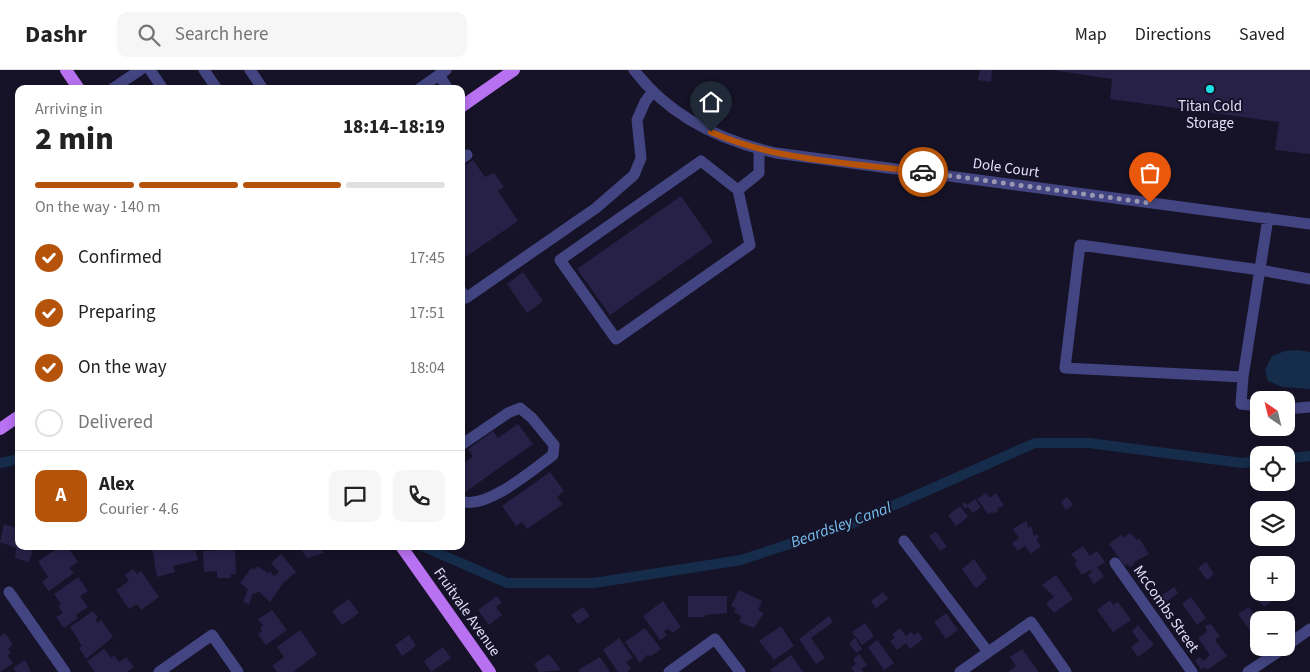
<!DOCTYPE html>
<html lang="en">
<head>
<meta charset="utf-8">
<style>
  body { margin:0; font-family:"Source Sans 3",sans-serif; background:#f6f6f6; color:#222; height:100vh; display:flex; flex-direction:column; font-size:19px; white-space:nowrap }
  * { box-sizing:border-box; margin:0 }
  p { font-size:16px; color:#767676 }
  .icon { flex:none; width:28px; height:28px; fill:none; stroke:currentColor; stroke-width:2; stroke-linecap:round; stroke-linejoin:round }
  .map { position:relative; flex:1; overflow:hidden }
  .details { position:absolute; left:15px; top:15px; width:450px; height:465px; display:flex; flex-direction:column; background:#fff; border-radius:10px; box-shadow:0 2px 8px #0003 }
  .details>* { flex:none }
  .needle { width:32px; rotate:325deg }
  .fabs { position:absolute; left:1250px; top:321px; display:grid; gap:10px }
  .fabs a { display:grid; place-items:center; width:45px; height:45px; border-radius:10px; background:#fff; box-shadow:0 2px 8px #0003; font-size:25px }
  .pin { position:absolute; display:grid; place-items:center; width:42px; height:42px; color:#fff; margin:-51px -21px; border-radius:50% 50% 50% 0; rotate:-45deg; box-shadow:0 0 5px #0007 }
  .pin .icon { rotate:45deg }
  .courier { position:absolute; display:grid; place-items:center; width:50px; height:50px; margin:-25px; border:4px solid #b45309; border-radius:50%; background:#fff; color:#222; box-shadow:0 1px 6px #0007 }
  .summary em { font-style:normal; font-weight:800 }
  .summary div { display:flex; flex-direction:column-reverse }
  .summary { display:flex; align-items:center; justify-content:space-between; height:85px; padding:0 20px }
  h1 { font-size:32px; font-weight:800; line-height:38px }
  .bar { display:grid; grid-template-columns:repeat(4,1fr); gap:8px 5px; align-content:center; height:60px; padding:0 20px }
  .bar i { height:6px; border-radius:4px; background:#e0e0e0 }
  .bar .on { background:#b45309 }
  .bar p { grid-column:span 4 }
  .line { display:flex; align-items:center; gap:12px; padding:0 20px; border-top:1px solid #e0e0e0 }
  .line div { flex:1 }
  .round { display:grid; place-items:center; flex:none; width:52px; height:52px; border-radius:10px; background:#f6f6f6 }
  ol { padding:0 20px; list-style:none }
  li { display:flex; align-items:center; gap:15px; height:55px }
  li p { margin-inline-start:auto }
  li .icon { padding:5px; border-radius:50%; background:#b45309; color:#fff; stroke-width:4 }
  li:last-child { color:#767676 }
  li i { width:28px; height:28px; border:2px solid #e0e0e0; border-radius:50% }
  header { display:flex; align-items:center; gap:30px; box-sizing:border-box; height:70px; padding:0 25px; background:#fff; border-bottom:1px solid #e0e0e0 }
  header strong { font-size:24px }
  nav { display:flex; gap:28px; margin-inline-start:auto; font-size:18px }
  .search { width:350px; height:45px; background:#f6f6f6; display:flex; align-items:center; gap:12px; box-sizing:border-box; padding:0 18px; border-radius:10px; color:#767676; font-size:19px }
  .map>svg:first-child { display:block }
</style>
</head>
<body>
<header>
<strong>Dashr</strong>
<div class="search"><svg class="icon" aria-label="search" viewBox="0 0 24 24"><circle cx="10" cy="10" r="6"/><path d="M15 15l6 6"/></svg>Search here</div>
<nav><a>Map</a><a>Directions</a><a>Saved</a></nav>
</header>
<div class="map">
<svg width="1310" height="602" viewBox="0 0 1310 602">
  <rect width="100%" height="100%" fill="#161328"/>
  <path fill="#152d4b" d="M1297,280L1310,282V319L1282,317L1268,311L1265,300L1272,286L1285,281Z"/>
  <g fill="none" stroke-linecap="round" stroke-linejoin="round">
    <path stroke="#152d4b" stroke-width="10" d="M1286,389L1310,386
      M0,393L19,389
      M422,476L507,513H594L741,490L856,452L1035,373H1089L1242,393L1259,391"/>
  </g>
  <path fill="#272147" d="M980,0H992L991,12L978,10Z
    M1052,0H1310V84L1275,80L1279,52L1110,29L1112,9Z
    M473,90L485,107L494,103L504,117L498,121L518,151L461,190V95L463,97Z
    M681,126L713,172L610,245L577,199Z
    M523,202L543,231L527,243L507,214Z
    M518,354L533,374L464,423L461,419V395L473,386L468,379L493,361L498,368Z
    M550,402L564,421L557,427L563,434L527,459L522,452L516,456L502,436Z
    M986,423L990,428L996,423L1004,436L997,438L998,441L994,444L992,442L988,444L977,429Z
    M1067,427L1073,435L1066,440L1061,432Z
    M975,429L981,437L973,443L968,437L965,439L962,434L965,432L967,435Z
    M960,436L968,447L956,456L948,445Z
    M1024,452H1027L1028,458L1031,456L1034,466L1037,464L1039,467L1036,469L1041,476L1031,484L1025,476L1018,481L1012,473L1019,468L1013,459Z
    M4,454L19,459V476H34L29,492L15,488L16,478L0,472Z
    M936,462L947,477L940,481L929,466Z
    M1130,463L1137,470L1139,468L1149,484L1134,492L1135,494L1130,497L1127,494L1125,496L1109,474L1121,465L1123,468Z
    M61,476H67L78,492L69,498L74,503L49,521L42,512L48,507L38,491Z
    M194,476L198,490L173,496L175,502L157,507L152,477Z
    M226,476H235L236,504H231V508H217V501L204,502L203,481L223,480Z
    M299,476H320L324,483L307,488Z
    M1083,476L1090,486L1097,481L1105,492L1097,497L1104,506L1094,514L1088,505L1092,502L1090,500L1082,505L1074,493L1077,491L1071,484Z
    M281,484L296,502L284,512L270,532L258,521L256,524L253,523L249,534L243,532L248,519L240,513L249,501L252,498L254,500L257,496L268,503L270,501L274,506L279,502L271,493Z
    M974,489L987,508L977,518L973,515L962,499Z
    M1206,492L1214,504L1207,510L1198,498Z
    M133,499L137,504L141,501L159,527L141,540L137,534L129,539L116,520L129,511L125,505Z
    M1056,505L1073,529L1054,543L1046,533L1054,527L1042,515Z
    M78,507L88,521L80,526L88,537L76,545L78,548L64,558L56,547L63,543L58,536L61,534L54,524Z
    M1259,514V522H1275L1278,527L1264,537L1251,520Z
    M1174,517L1178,523L1165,533L1162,525Z
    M739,520L762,531L758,540L764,543L754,558L739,552L741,546L734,542L736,538L731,536Z
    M883,522L888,529L876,538L871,531Z
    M497,526L502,533L496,537L502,545L489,555L478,540Z
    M688,526H727V543L705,545V547H688Z
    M1191,527L1206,548L1197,555L1182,534Z
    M349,529L359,543L342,555L332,541Z
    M1110,530L1113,535L1118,532L1131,550L1113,562L1097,540Z
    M663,531L681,557L672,563L669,559L666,560L664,561L667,565L660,570L643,546Z
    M583,537L590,546L578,554L571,545Z
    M1249,537L1259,551V556L1251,562L1238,544Z
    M272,540L287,560L266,575L258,564L262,561L260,558L263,555L258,549Z
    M93,541L98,547L95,550L98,553L101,550L113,567L86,589L79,578L82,576L70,557Z
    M946,543L958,560L946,569L934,552Z
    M829,546L833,552L811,568L825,588L816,594L799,569Z
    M865,553L874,566L862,575L852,562Z
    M1211,554L1220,566L1215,570L1227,586L1207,600L1205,597L1201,599L1195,591L1200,587L1203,591L1210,585L1198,568L1207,562L1205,556Z
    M1138,555L1154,575L1138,587L1131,577L1139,571L1132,561Z
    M781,556L794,576L774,590L759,571Z
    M645,558L661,579L651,586L647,585L640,593L625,572Z
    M900,558L906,566L911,562L914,565L918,562L923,569L910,579L906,573L897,580L890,571L895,568L892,564Z
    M300,560L317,584L293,602H277L272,596L284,587L277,577Z
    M5,563L13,575L8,579L11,583L7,585L13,593L0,602V566Z
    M409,565L416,576L402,586L395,575Z
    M619,568L633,588L626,592L631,599L627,602H618L603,580Z
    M855,568L862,579L856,583L849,573Z
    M877,570L894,593L884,600L868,577Z
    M443,577L451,588L431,602L424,591Z
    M104,579L111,588L114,585L119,592L126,587L134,597L127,602H95L87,591Z
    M1022,579L1038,601L1037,602H1008L1016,596L1010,587Z
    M549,584L561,600L539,602L534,594Z
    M859,584L867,595L861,599L864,602H854L851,598L856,594L853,589Z
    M791,585L803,602H772L770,600Z
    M600,587L610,602H580L578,600Z
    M25,590L31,602H16L13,598Z"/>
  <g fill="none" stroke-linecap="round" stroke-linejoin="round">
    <path stroke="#434582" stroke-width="11" d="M150,0L163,19
      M204,0L217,19
      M250,0L263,19
      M634,0C669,46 721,71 776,83L1310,154
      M439,5L448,19
      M112,19L140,0
      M419,19L446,0
      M461,89L467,85
      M738,120L750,175L616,269L560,190L701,91L738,120L759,103V79
      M1268,148L1243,307L1065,298L1080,175L1260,200L1310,209
      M461,221L466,228L596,138L634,105L641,88L637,50L645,32L653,21
      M1243,307L1241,334L1259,336
      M1286,339L1310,337
      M461,375L508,343L520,338L532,348L554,375L553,385C534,399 485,441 461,431
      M904,471L988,582
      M1115,493L1192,602
      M9,522L65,602
      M1286,576L1310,559
      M159,602L212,565L238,602
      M669,602L715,569L740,602
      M960,602L1031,552L1066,602
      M1248,602L1284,578"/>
    <path stroke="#b871f0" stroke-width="12" d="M66,0L79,19
      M461,37L514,0
      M0,359L19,346
      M401,476L490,602"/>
  </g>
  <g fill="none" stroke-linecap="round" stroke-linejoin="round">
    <path stroke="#9997b2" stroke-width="5" stroke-dasharray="0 9" d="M923,102L1150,133"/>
    <path stroke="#b45309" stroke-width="6" d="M711,62C776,91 852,93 923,102"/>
  </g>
  <circle fill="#1ee0e7" stroke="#161328" stroke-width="2" cx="1210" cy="19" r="5"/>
  <g text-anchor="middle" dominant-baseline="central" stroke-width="4" stroke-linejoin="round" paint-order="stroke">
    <g font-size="15" fill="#e0defc" stroke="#161328">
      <text x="1210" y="36">Titan Cold<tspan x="1210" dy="17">Storage</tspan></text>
    </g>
    <g font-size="15" fill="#e0defc" stroke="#161328">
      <text transform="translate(1006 98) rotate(8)">Dole Court</text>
      <text transform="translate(1166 539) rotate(55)">McCombs Street</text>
      <text transform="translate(467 542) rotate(55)">Fruitvale Avenue</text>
    </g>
    <g font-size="16" font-style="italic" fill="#77c0f1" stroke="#161328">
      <text transform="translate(841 455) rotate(-20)">Beardsley Canal</text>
    </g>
  </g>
</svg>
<div class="fabs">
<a><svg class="needle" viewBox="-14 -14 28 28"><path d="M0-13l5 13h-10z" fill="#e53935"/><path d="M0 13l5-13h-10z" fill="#767676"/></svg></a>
<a><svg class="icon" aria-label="locate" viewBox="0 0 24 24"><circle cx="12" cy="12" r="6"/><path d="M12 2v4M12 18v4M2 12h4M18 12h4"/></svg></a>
<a><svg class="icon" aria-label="layers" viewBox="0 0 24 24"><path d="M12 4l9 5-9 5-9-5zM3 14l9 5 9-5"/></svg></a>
<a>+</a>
<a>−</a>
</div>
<div class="pin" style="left:1150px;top:133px;background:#ea580c"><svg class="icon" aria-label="bag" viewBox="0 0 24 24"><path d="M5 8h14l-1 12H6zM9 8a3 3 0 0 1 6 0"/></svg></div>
<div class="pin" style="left:711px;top:62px;background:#1f2937"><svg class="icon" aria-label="home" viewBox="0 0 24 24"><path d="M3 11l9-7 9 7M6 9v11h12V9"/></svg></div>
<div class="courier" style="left:923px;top:102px"><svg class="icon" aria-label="car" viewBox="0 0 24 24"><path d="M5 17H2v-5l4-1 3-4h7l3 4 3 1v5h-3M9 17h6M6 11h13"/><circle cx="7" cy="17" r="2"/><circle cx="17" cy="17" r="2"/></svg></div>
<section class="details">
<div class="summary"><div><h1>2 min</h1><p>Arriving in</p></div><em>18:14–18:19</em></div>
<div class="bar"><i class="on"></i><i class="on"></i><i class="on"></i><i></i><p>On the way · 140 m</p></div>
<ol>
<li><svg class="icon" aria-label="check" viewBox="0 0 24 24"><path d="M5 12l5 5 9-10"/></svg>Confirmed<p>17:45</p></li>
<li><svg class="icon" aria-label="check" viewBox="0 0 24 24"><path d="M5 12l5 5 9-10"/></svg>Preparing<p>17:51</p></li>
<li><svg class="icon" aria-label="check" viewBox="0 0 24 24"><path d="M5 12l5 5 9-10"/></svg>On the way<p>18:04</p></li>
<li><i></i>Delivered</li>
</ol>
<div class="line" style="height:90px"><b class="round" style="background:#b45309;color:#fff">A</b><div><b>Alex</b><p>Courier · 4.6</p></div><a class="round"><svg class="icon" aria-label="chat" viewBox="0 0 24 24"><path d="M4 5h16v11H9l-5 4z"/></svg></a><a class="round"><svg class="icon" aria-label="phone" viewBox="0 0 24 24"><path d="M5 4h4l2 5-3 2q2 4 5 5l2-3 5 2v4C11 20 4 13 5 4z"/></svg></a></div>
</section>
</div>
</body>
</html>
